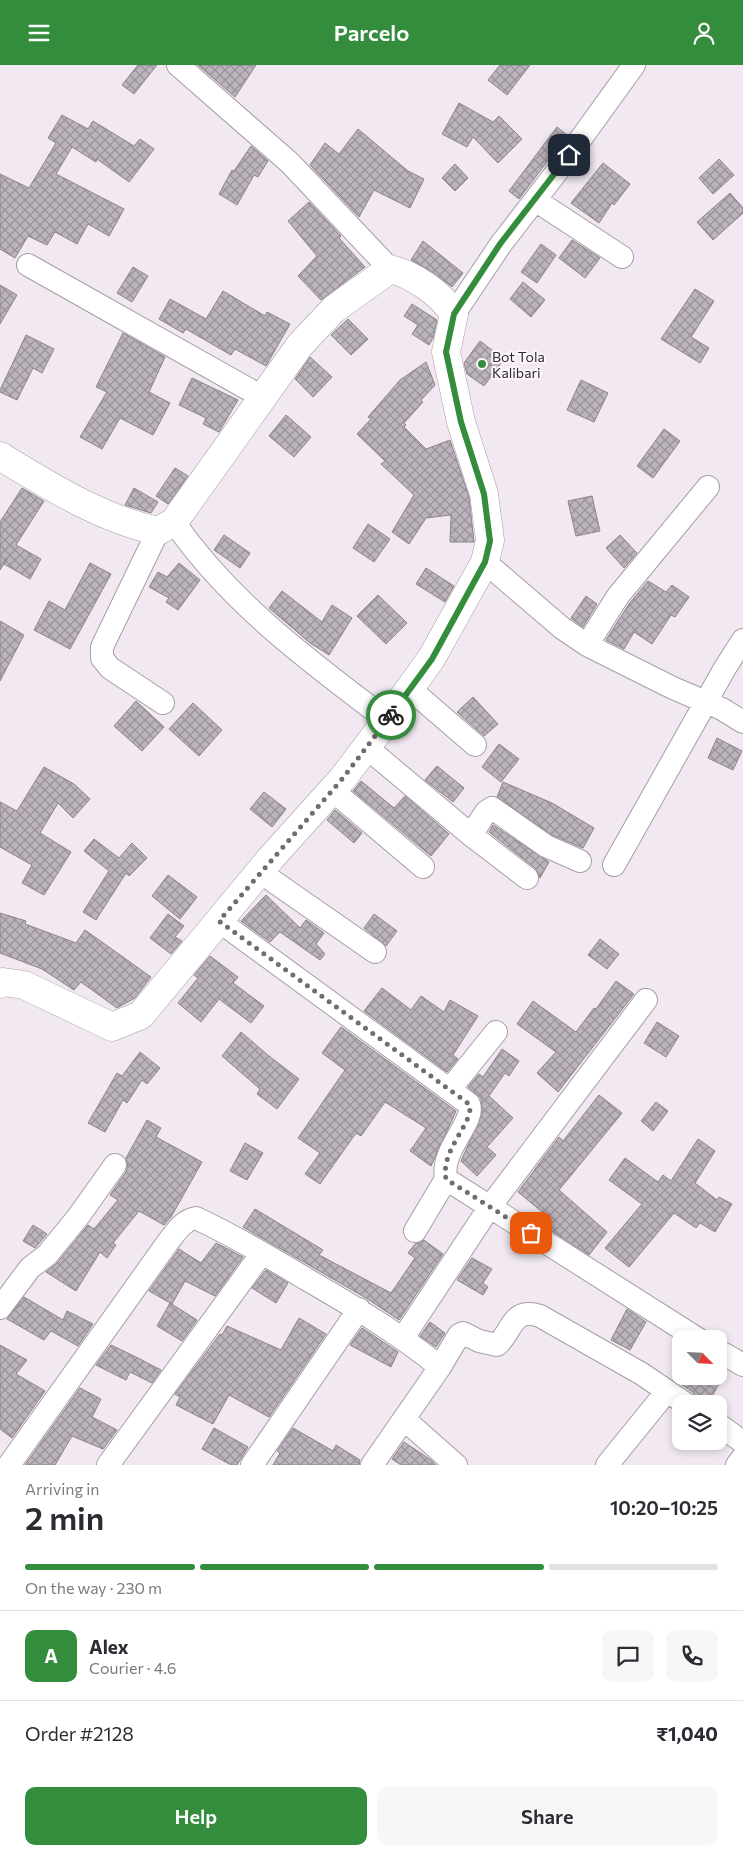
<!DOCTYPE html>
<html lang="en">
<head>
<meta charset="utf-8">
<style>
  body { margin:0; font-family:Commissioner,sans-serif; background:#f7f7f7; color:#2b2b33; height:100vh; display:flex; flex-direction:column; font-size:19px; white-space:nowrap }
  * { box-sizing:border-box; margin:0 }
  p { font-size:16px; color:#7c7c81 }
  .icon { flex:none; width:28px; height:28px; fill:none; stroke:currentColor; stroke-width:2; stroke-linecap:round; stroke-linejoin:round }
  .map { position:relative; height:1400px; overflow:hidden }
  .panel { display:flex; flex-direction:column; background:#fff; flex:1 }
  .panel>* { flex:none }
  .needle { width:32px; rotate:114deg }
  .tools { position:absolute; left:672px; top:1265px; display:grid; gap:10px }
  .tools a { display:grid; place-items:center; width:55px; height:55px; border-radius:10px; background:#fff; box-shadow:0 2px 8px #0003; font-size:25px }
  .pin { position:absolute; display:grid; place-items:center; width:42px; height:42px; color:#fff; margin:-21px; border-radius:10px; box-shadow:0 2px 8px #0006 }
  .courier { position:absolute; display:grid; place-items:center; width:50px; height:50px; margin:-25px; border:4px solid #338d3d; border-radius:50%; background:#fff; color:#222; box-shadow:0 1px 6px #0007 }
  .headline em { font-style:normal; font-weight:600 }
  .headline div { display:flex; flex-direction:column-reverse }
  .headline { display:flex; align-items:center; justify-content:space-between; height:85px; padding:0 25px }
  h1 { font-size:32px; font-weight:600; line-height:38px }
  .bar { display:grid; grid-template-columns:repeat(4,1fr); gap:8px 5px; align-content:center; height:60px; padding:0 25px }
  .bar i { height:6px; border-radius:4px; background:#e1e1e2 }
  .bar .active { background:#338d3d }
  .bar p { grid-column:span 4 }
  .line { display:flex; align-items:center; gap:12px; padding:0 25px; border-top:1px solid #e1e1e2 }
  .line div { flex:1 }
  .round { display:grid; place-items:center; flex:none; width:52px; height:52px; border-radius:10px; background:#f7f7f7 }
  .button { display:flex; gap:10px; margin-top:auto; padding:10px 25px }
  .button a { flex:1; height:58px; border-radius:10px; background:#338d3d; color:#fff; font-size:20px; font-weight:600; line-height:58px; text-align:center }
  .button a+a { background:#f7f7f7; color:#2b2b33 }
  header { display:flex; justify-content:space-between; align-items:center; height:65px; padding:0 25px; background:#338d3d; color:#fff; font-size:22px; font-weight:600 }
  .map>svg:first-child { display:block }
</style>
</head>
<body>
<header><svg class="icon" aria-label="menu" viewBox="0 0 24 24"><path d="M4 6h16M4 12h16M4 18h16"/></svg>Parcelo<svg class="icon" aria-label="person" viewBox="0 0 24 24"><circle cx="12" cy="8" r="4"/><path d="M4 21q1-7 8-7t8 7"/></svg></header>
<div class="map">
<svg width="743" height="1400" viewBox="0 0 743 1400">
  <defs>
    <pattern id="building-cross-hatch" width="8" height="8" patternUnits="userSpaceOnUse" patternTransform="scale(1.25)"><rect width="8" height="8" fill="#bcb3bc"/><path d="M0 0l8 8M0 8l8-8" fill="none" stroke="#999299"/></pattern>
  </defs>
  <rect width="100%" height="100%" fill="#f1e8f1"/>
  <path fill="url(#building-cross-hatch)" stroke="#8d858d" d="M138,0H157L134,29L122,20Z
    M198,0H256L235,32Z
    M500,0H530L507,30L488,15Z
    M459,38L493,57L499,51L522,74L498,98L473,72L467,82L442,69Z
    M62,50L88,64L93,56L134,81L140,74L154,84L129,117L97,94L96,97L72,82L56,109L124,144L109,171L88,159L77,179L55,167L47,180L28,171L15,193L0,184V109L29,123L56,78L48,73Z
    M557,62L567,70L519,134L509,126Z
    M358,64L408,106L424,114L410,143L374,125L359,152L310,100L325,78L339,89Z
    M251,81L268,96L258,112L254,110L237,140L219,129L232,105L234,106Z
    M719,94L734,110L713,129L699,113Z
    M603,98L630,119L614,140L612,138L599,158L571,138Z
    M455,99L468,113L455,126L442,113Z
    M730,128L743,143V148L713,175L697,157Z
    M309,137L341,171L339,173L365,202L321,235L298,211L317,191L288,156Z
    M572,175L600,193L585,213L559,193Z
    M423,176L463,208L452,222L434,208L411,195Z
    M541,179L556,190L537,218L521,207Z
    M133,202L148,211L132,237L117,228Z
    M523,217L545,235L531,252L510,234Z
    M0,220L17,230L0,259Z
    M695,224L714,236L691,272L709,283L700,298L661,274Z
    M223,226L265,251L267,247L290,259L266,301L235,284L231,290L186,264L183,268L159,254L170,234L206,254Z
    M412,239L437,255L433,273L429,280L412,269L418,260L404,251Z
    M348,254L368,274L351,290L331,270Z
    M123,268L165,292L149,327L170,338L153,370L120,353L102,384L80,372L107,327L96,322Z
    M26,270L54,284L42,308L33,303L17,335L0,327V325Z
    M480,276L504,294L484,321L467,309L464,298Z
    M310,292L332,312L313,332L295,314Z
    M426,297L435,320L421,335L423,337L404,358L406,360L404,362L426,384L450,375L469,432L474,477H450L451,450L426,453L409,479L392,467L414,430L381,399L385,396L357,369L371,354L368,352L400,315Z
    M192,313L238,335L219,367L203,359L206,353L179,340Z
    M581,315L608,328L594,357L567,345Z
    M286,350L311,372L294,392L269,371Z
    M664,364L680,376L653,413L637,401Z
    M175,403L188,411L168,439L156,431Z
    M22,423L44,436L16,480L41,494L30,514L4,499L7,494L0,505V457Z
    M134,423L158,437L151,448L125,440Z
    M592,431L600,466L576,471L568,436Z
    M368,459L390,474L374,497L353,483Z
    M224,470L250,488L240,503L214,485Z
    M620,470L637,488L624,503L606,483Z
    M90,498L111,509L70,584L34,565L49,536L65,545Z
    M179,498L200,515L178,545L166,537L169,533L149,522L158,507L167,512Z
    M426,503L454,521L445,537L416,519Z
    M648,516L666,527L672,520L689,532L675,552L671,550L652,579L634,567L624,584L606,575L629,539Z
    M282,526L322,557L332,540L352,553L329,590L310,578L269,543Z
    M378,530L407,558L386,579L357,551Z
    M586,531L597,539L583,562L571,553Z
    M0,556L24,570L0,616Z
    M473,632L498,659L484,671L457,647Z
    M136,636L164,662L142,686L114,661Z
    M193,638L222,665L199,691L169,664Z
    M717,673L742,686L733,705L708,693Z
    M499,679L519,694L501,717L482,702Z
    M437,701L464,723L453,737L425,715Z
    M44,702L74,719L90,734L73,753L58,738L40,768L71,787L44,830L22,818L32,800L0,782V737L17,746Z
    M361,716L394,743L405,731L449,769L431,791L353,726Z
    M503,717L552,738L594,763L583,783L552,770L497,732Z
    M264,727L286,744L272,762L250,744Z
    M335,745L362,768L354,778L327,755Z
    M493,760L549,797L540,813L535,803L489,767Z
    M94,774L119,793L132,778L147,793L129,811L126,808L96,855L83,847L109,806L84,786Z
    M168,810L197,832L180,854L152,831Z
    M266,830L300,863L306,855L324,868L316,879L325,889L320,895L280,867L270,877L241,856Z
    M0,848L26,856L25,859L76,878L85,865L151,912L135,933L117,943L81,917L74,925L42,904L0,888Z
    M168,849L184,861L175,872L182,876L171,889L150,873Z
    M374,849L397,866L386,881L364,863Z
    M600,874L619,889L607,904L588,890Z
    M210,891L238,912L233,918L264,941L251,958L219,934L201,957L178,938L198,913L194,910Z
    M616,916L634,929L558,1027L537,1008L556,987L517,959L533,936L576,967L594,943L596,944Z
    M382,923L411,945L421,931L444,947L450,935L478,951L453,990L458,994L447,1007L364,946Z
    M657,957L679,971L666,992L644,978Z
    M341,962L456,1046L431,1101L410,1086L426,1063L385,1037L361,1071L356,1068L320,1119L305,1109L320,1088L298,1073L345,1005L322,988Z
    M241,967L269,991L299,1014L277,1044L257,1029L260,1024L222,991Z
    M502,984L519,996L509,1011L505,1008L489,1031L513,1053L487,1082L496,1090L477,1111L461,1096L482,1049L481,1033L468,1022L479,1009L483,1012Z
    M140,987L160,1003L147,1019L142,1015L127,1038L123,1035L105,1067L88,1058L117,1008L122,1011Z
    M599,1030L622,1048L559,1125L607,1167L589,1190L541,1159L547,1151L518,1127L559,1072L563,1076Z
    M656,1037L668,1046L653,1066L641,1056Z
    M147,1055L161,1063L156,1072L202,1097L171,1152L164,1160L139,1146L113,1178L116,1180L107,1193L100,1187L76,1226L46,1207L57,1198L88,1160L94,1164L118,1135L110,1130L126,1107L128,1101L126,1093Z
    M698,1074L715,1086L695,1118L717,1135L719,1132L732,1139L715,1167L700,1158L696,1163L674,1148L629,1202L605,1183L642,1139L609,1115L625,1093L658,1117L663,1110L671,1116Z
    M245,1078L263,1088L247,1115L230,1106Z
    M255,1144L323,1185L319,1190L391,1228L415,1193L408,1188L415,1179L424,1175L443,1189L399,1255L366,1233L243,1162Z
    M33,1160L47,1169L35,1183L23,1176Z
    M216,1178L243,1192L215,1231L185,1216L172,1239L149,1226L179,1184L201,1198Z
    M472,1193L492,1204L483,1218L488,1222L483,1230L457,1215Z
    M266,1205L288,1218L276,1238L252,1223Z
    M24,1232L63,1255L67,1246L93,1259L78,1281L51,1266L44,1275L7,1254Z
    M170,1238L197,1255L182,1276L157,1261Z
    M627,1244L646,1257L630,1285L611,1275Z
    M299,1253L326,1269L269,1352L229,1330L213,1359L176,1340L180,1332L175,1329L220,1269L222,1270L227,1261L281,1285Z
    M430,1257L445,1268L436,1282L420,1271Z
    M362,1263L398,1287L391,1302L350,1280Z
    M0,1280L27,1295L16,1309L45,1326L12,1373L0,1364Z
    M111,1280L136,1292L161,1305L152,1318L130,1307L126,1315L96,1300Z
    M685,1311H723L708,1339H699L694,1328L681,1319Z
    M80,1323L101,1334L92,1352L117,1365L103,1384L72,1371L55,1400H25Z
    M214,1363L248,1382L237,1400H231L202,1384Z
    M293,1363L333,1386L336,1380L360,1395L359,1400H273L280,1388L277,1386Z
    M404,1377L431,1395L436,1400H401L392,1394Z"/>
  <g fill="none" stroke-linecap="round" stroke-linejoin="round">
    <defs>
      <path id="street" d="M178,0L290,98L390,204
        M535,135L622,192
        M28,200L264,333
        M454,249L501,179L559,104L634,0
        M174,457C230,538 309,596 387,655
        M158,466L102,582V593L110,603L163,638
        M485,497L562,563L587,580L673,623L722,644L743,657
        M587,580L618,531L708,422
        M410,624L475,680
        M366,682L471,770L527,813
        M332,725L423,802
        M471,770L486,747L492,743L546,781L580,796
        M614,800L725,603L743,575
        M260,807L375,887
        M219,856L469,1039C476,1057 440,1084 446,1114
        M450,1024L496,967
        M415,1166L446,1114L698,1274
        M0,1243L30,1203L47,1190L78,1152L115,1100
        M403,1273L489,1143L646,935
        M719,1286L743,1300
        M440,1302L459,1270L463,1268L479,1276L497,1280C513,1266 511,1242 540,1251L642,1309L686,1339
        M405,1355L456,1400
        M719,1360L743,1377
        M9,1400L168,1177C176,1167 183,1155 196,1153C234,1171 270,1192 306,1214C353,1241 398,1268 440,1302L372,1400
        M108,1400L262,1188
        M252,1400L359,1244
        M607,1400L667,1326
        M737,1400L743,1392"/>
      <path id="secondary" d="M0,391C49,421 102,454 158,466L174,457L300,280L334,244L390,204C414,210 440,228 454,249L446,287L461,357L484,429L490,475L485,497L431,594L387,655L343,713L270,794L141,950L112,962L24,920L3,917L0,919"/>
    </defs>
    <use href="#street" stroke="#a69ea6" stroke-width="24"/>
    <use href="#secondary" stroke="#a69ea6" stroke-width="29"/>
    <use href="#street" stroke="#fff" stroke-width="22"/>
    <use href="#secondary" stroke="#fff" stroke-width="28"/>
  </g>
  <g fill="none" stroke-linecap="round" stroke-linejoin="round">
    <path stroke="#726c72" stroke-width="5" stroke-dasharray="0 9" d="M391,650L343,713L219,856L469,1039C476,1056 440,1084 446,1114L531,1168"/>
    <path stroke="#338d3d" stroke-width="6" d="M391,650L432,594L485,497L490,476L484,429L461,357L446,287L454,249L500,179L569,90"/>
  </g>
  <circle fill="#338d3d" stroke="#fef5fe" stroke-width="2" cx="482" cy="299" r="5"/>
  <g text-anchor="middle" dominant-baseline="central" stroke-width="4" stroke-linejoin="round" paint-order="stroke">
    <g font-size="14" fill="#2d2a2d" stroke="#fef5fe" text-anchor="start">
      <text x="492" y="291">Bot Tola<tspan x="492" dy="16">Kalibari</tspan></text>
    </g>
  </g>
</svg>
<div class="tools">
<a><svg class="needle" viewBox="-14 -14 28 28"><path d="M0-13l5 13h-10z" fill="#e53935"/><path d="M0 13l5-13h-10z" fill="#7c7c81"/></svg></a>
<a><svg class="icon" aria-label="layers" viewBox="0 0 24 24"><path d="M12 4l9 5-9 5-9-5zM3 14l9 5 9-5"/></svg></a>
</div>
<div class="pin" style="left:531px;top:1168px;background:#ea580c"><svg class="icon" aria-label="bag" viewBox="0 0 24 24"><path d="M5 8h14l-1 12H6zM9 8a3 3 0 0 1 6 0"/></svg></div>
<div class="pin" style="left:569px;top:90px;background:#1f2937"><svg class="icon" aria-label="home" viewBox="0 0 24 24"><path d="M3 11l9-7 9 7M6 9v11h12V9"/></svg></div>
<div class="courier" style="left:391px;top:650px"><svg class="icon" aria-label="bike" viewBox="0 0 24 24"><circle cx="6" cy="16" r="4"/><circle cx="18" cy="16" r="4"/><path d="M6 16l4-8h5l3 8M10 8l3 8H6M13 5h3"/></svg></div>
</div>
<section class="panel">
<div class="headline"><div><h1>2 min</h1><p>Arriving in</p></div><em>10:20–10:25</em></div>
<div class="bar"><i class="active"></i><i class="active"></i><i class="active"></i><i></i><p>On the way · 230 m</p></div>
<div class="line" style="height:90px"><b class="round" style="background:#338d3d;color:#fff">A</b><div><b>Alex</b><p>Courier · 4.6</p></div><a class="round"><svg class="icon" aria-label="chat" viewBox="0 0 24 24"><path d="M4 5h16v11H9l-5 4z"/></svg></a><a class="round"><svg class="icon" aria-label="phone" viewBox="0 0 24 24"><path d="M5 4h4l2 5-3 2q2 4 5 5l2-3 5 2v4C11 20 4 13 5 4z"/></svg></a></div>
<div class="line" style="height:65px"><div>Order #2128</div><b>₹1,040</b></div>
<div class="button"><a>Help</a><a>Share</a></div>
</section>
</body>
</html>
